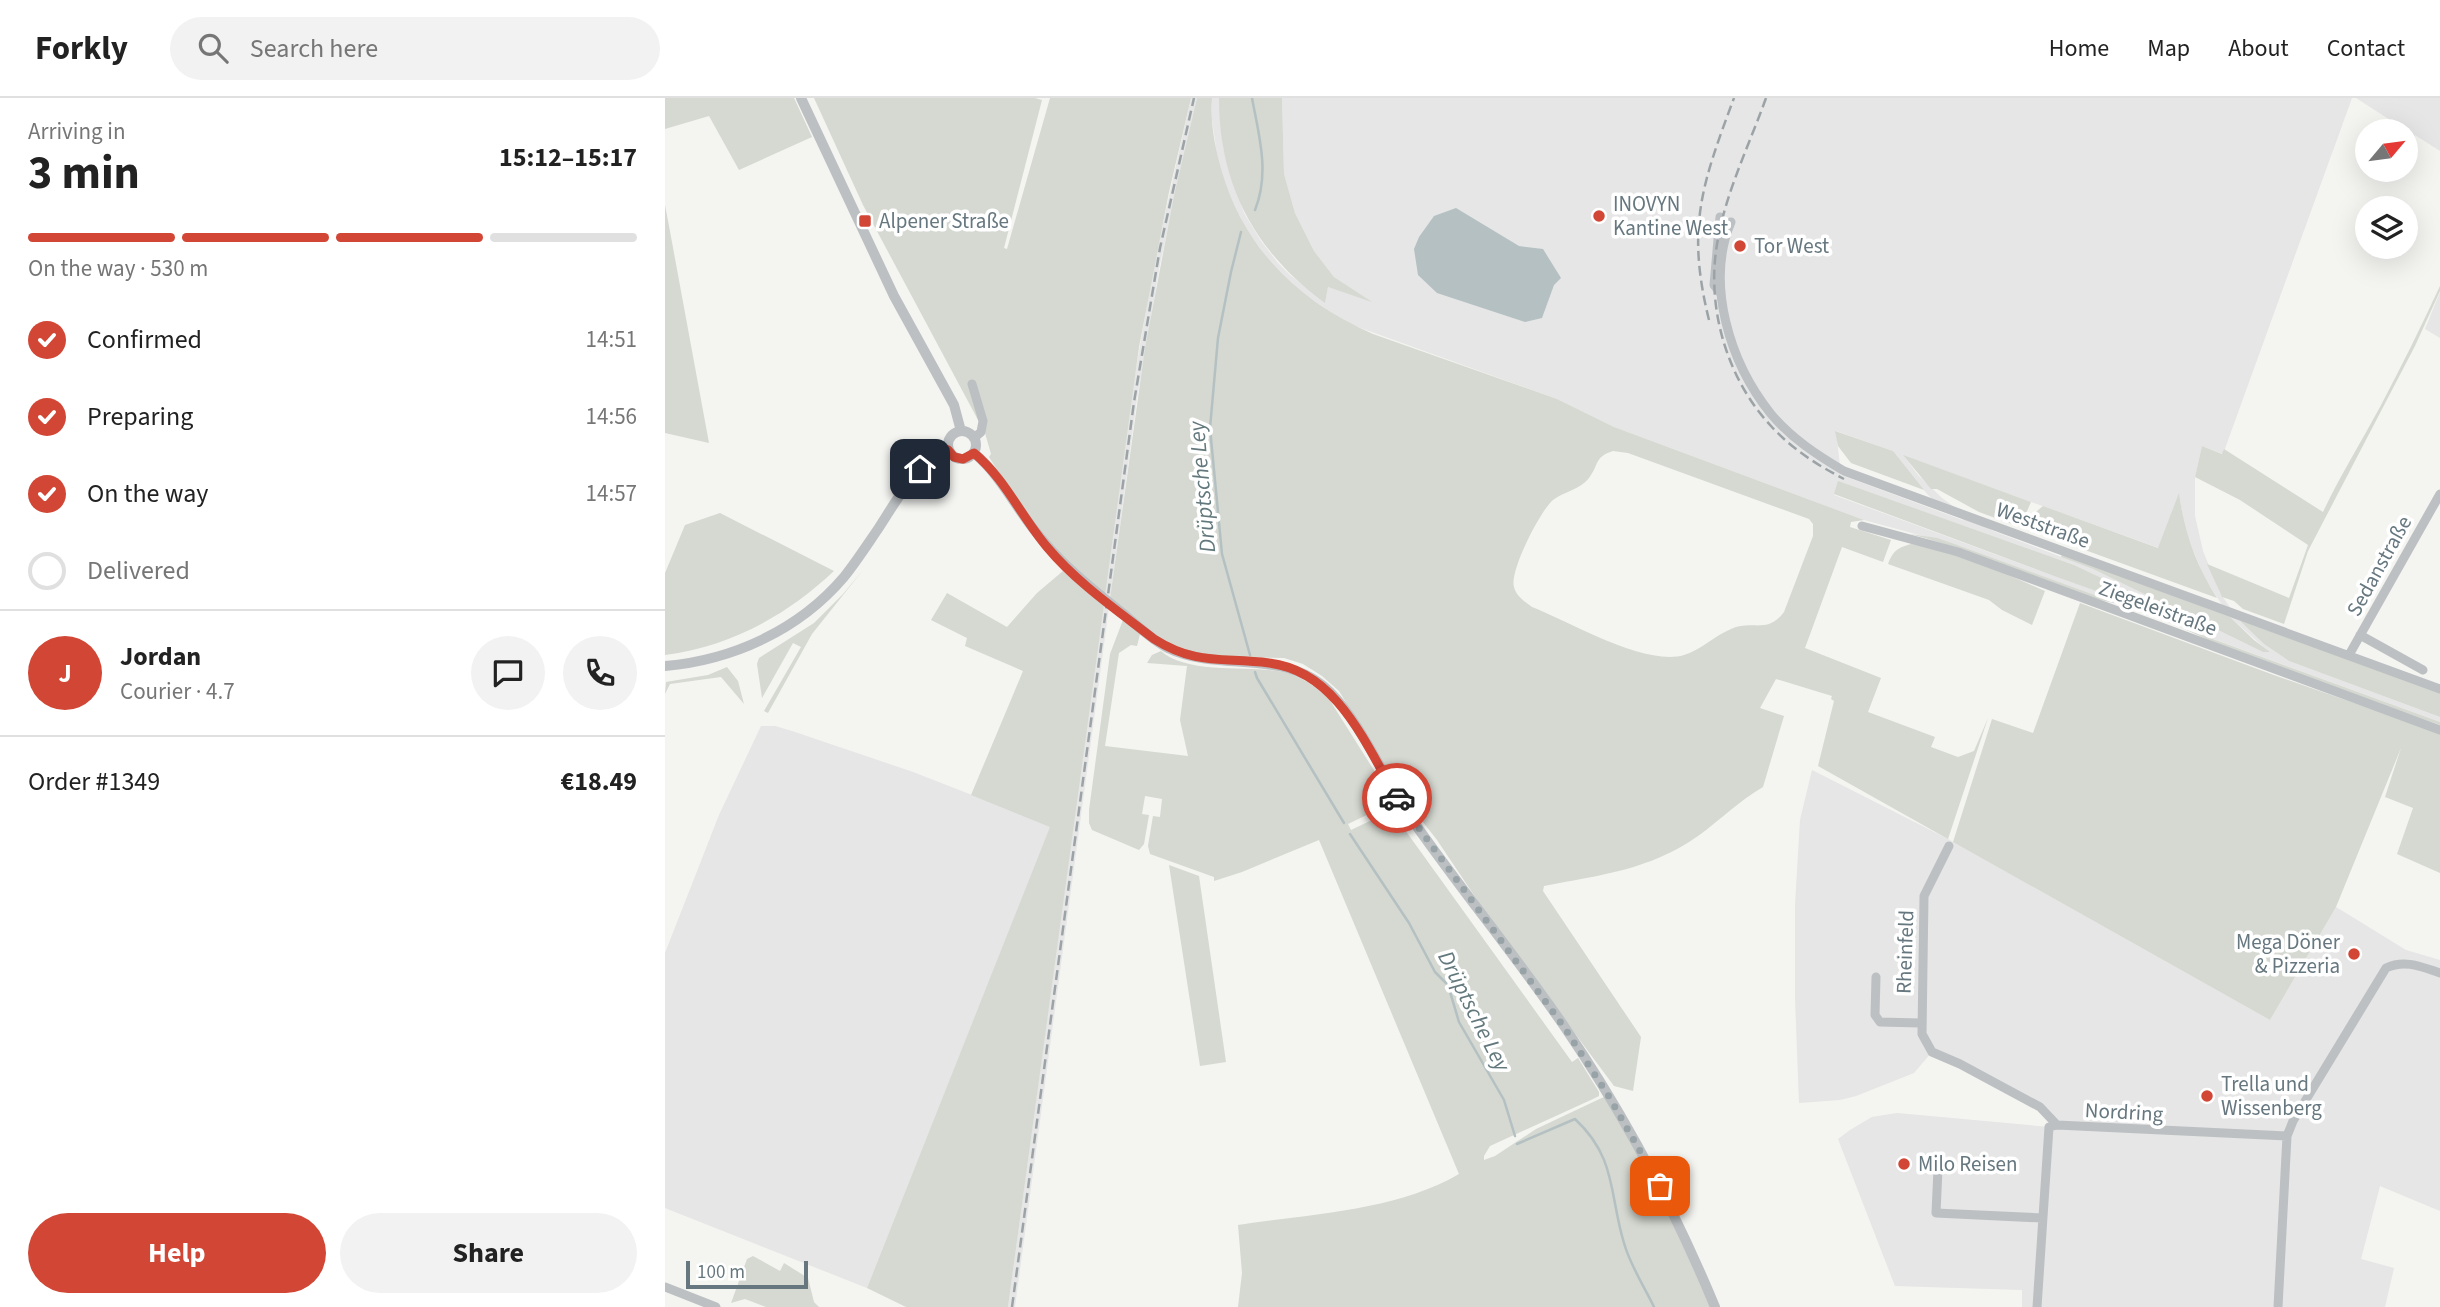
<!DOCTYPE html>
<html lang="en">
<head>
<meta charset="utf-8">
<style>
  body { margin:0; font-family:"Source Sans 3",sans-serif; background:#f2f2f2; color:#222; height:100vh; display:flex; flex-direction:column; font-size:26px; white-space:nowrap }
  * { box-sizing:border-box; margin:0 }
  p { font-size:23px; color:#767676 }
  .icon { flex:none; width:38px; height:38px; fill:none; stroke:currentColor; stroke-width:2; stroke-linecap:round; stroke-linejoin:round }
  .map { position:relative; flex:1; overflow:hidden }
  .drawer { display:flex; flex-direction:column; background:#fff; width:665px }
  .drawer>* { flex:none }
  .needle { width:46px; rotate:61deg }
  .buttons { position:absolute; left:1690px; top:21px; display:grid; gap:14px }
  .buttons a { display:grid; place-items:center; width:63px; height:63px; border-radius:50%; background:#fff; box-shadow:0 7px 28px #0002; font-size:35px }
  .scale { position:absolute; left:21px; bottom:18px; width:122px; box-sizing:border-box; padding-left:7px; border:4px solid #66777f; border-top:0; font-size:19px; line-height:24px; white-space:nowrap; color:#66777f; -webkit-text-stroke:5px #fff; paint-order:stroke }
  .pin { position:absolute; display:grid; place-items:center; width:60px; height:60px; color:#fff; margin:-30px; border-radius:14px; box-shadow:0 4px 10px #0006 }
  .courier { position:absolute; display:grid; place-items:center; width:70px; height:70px; margin:-35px; border:5px solid #d14635; border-radius:50%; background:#fff; color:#222; box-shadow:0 2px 9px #0007 }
  .summary em { font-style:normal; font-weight:700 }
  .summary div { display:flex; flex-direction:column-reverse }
  .summary { display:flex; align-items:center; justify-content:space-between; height:119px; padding:0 28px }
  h1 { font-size:46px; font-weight:700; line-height:52px }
  .bar { display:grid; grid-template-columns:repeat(4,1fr); gap:10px 7px; align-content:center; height:84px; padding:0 28px }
  .bar i { height:9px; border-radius:5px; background:#e0e0e0 }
  .bar .active { background:#d14635 }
  .bar p { grid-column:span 4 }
  .line { display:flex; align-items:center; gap:18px; padding:0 28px; border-top:2px solid #e0e0e0 }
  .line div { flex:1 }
  .round { display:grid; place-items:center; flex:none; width:74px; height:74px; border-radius:37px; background:#f2f2f2 }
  ol { padding:0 28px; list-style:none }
  li { display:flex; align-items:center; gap:21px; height:77px }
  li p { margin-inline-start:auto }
  li .icon { padding:7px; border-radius:50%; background:#d14635; color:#fff; stroke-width:4 }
  li:last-child { color:#767676 }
  li i { width:38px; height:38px; border:4px solid #e0e0e0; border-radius:50% }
  .button { display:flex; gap:14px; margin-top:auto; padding:14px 28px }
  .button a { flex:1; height:80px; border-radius:42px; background:#d14635; color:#fff; font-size:28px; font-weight:700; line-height:80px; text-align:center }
  .button a+a { background:#f2f2f2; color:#222 }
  header { display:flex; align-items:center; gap:42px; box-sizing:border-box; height:98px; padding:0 35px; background:#fff; border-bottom:2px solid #e0e0e0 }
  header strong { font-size:33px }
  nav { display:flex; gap:38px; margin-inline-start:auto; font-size:24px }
  .search { width:490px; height:63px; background:#f2f2f2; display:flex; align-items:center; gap:18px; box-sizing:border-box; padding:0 24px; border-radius:38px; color:#767676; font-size:26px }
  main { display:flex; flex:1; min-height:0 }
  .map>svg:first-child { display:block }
</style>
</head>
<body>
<header>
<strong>Forkly</strong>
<div class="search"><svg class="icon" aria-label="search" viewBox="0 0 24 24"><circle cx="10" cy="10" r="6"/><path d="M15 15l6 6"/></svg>Search here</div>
<nav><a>Home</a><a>Map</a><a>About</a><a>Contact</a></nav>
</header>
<main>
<section class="drawer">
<div class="summary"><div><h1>3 min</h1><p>Arriving in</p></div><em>15:12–15:17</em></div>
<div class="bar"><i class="active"></i><i class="active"></i><i class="active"></i><i></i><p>On the way · 530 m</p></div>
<ol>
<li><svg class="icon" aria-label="check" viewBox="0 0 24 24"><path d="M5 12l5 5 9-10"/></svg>Confirmed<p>14:51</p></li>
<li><svg class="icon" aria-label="check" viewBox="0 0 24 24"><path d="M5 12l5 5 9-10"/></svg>Preparing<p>14:56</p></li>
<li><svg class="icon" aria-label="check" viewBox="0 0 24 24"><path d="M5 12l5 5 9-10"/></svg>On the way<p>14:57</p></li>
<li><i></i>Delivered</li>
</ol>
<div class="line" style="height:126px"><b class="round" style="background:#d14635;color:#fff">J</b><div><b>Jordan</b><p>Courier · 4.7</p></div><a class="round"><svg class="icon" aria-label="chat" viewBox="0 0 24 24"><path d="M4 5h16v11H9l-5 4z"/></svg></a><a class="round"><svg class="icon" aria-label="phone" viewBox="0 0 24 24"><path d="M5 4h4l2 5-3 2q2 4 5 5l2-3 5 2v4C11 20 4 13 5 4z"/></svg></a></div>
<div class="line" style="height:91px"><div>Order #1349</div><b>€18.49</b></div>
<div class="button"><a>Help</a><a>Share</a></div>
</section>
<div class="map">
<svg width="1775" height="1209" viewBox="0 0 1775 1209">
  <rect width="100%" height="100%" fill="#f4f4f1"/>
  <path fill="#e5e6e5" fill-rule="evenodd" d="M526,0H532L495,166L472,301L350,1209H343L466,300L489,166Z
    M547,0H554L558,49L566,79L579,115L596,143L613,165L625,177L660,204L663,189L703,202L669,179L649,153L630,115L619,76L617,0H1687L1558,356L1537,348L1530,379V418L1538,453L1555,495L1574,522L1599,546L1624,563L1775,619V624L1295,448L1199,422L949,329L892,301L682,225L629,189L611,172L581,131L562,92L552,57L547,21ZM1171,333L1228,353L1246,378L1266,400L1300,423L1176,377ZM1239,358L1494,450L1514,396L1520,433L1540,481L1565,519L1604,554H1598L1428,471L1328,433L1302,418L1277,400L1253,377ZM1174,384L1409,467L1479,500L1522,524L1389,478L1169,397Z
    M1691,0H1775V53L1750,37L1746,43L1741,39L1744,34Z
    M1775,194V240L1760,231Z
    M96,628H110L127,633L248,674L386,728L202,1190L0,1110V855L54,717Z
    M1147,672L1283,741L1605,922L1671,809L1741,852L1775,862V1113L1715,1088L1696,1161L1729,1170L1720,1209H1357V1192L1230,1188L1173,1041L1185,1032L1207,1019L1232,1015L1384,1029L1385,1018L1267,954L1249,975L1191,998L1175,1002L1134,1005L1130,900V807L1135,722Z"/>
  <path fill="#d5d9d1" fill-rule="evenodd" d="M0,0H129L147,39L74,72L44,18L0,31Z
    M149,0H370L377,2L339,150L342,151L385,0H526L504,94L474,249L440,497L396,460L349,398L324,359L326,356L320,335L198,107Z
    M532,0H547C545,25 550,50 557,74C580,152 635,204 708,236L892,301L949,329L1199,422L1186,424L1185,429L1226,442L1218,464L1177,449L1140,550L1216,580L1203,614L1270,639L1266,649L1293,659L1309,653L1323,620L1283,741L1153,668L1169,603L1166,601L1167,598L1111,581L1095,610L1119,618L1098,689C1074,703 1055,722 1033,738C985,772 935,777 879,788L878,793L976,939L968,993L949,988L827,824L772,742L740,701L674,593L657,578L638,566L619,560L540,558L497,543L445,501L480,250L509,98ZM948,353L963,355L1144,421L1148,426V438L1119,514C1102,537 1087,521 1066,531C1049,538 1036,552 1019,557C981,569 903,523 867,509C860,504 851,498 849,489C844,474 875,413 888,402C898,394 916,391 924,380C934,367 929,359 948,353Z
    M554,0H617L619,76L630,115L649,153L669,179L707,204L663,189L660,205C590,154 554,87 554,0Z
    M0,107L4,128L44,345L0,335Z
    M1775,188V193L1750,248L1643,453L1619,526L1578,511L1569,503L1557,499L1542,466L1624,500L1643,447L1575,402L1530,379L1537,348L1557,356L1559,351L1658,414C1675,378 1696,344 1715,309C1736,269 1756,229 1775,188Z
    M1170,333L1228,353L1259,392L1186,365L1173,348Z
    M1238,357L1366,404L1355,429L1314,414L1272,391H1266Z
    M1173,383L1409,467L1479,500L1527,527L1389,478L1169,396Z
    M1514,395C1519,434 1531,467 1552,500L1365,432L1372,413L1378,408L1493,450Z
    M55,415L169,473C121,518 66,548 0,557V475L20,427Z
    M1245,436L1272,440L1295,448L1454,506C1382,493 1316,454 1245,436Z
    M1246,446C1286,448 1342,477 1380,493L1367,527L1337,512L1324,502L1223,466C1228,453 1232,450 1246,446Z
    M1397,456L1565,519L1589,542L1605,554H1598L1428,471L1396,459Z
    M198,472L147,536L103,615L99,613L136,549L128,545L97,600L92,566L94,560L149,525L178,496Z
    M398,473L439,506L343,1209H241L202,1190L385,729L306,697L358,573L300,548L302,540L266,522L282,495L342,529L372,495Z
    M1415,505L1606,576L1775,635V775L1732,756L1748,710L1720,699L1736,650L1671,809L1605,922L1288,744L1327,621L1368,635Z
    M458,522L475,536L472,548L466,547L454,555L440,648L523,658L515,622L522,568L482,565L487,557L496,553C523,577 584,567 618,574C637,578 651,589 664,601L729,704L683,726L686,732L732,710L730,715L735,725L907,964L913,960L934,994V998L928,1001L825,1048L819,1058V1062L830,1058L871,1031L943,997L1050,1209H573L577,1175L573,1127C645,1116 731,1113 794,1076L654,742L577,774L549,783V779L485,756L483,748L488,718L495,719L497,701L480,698L477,716L484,717L479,746L474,752L427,732L424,725V712L445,556Z
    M1574,522L1775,595V619L1624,563L1599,546Z
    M1515,529L1775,624V627L1578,558Z
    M62,569L73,583L79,606L56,579L5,586L0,596L1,584L43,577Z
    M504,767L534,778L561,964L535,968Z
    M88,1158L115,1173L119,1165L143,1180L149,1204L154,1209H101L80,1201L66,1205L82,1161Z"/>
  <path fill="#b4c0c2" d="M791,110L854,148L878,151L896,180L889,187L877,220L860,224L772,195L753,177L749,151L754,139L769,118Z"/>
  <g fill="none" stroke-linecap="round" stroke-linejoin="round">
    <path stroke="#b4c0c2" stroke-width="2.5" d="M587,0C594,38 605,75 590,112
      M576,134L566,174L553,240L545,330L557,456L585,557
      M590,574L592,580L679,725
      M685,736L744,825L770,874L783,887L794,924L839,1002L850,1038
      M852,1046L910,1021C952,1060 944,1096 959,1145C965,1167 979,1188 989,1209"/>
    <path stroke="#bcc0c3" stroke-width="9" d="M1055,119L1049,187L1056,196
      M1066,124C1040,186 1065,265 1106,316C1126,340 1152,357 1179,373L1775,591
      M307,286L318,323L316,334L309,340
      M1197,428L1293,454L1775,632
      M1695,537L1758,572
      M1684,557L1775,396
      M1284,748L1259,798L1257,936L1267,954L1295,966L1375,1009L1392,1027
      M1211,879L1210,917L1215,924L1255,925
      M1273,1071L1271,1115L1377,1120
      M0,1189L51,1209
      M1372,1209L1384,1029L1392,1027L1622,1038
      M1613,1209L1622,1038L1628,1023L1721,870C1740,861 1757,869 1775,875"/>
    <path stroke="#bcc0c3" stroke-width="10" d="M136,0L229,198L289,307L296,333
      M283 347a14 14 0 1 1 28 0a14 14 0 1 1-28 0Z
      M309,355C334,376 347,403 367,429C393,464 426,490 461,518C474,529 487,542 503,550C555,575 620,549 665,594C697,626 721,685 748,723C797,793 851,858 899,928C959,1016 1009,1110 1050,1209
      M0,568C68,562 134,532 179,479C191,464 202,447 213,431C234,399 248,370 283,352"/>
    <path stroke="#9ca3a7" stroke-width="2.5" stroke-dasharray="10 5" stroke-linecap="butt" d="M1101,0C1085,45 1061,94 1053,141C1040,206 1061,280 1106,328C1127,351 1152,367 1179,381
      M1044,222C1021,129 1037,86 1069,0
      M347,1209L469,304L495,150L529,0"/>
  </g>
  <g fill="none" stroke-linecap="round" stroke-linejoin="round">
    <path stroke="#98a3a7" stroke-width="7" stroke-dasharray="0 12.6" d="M732,700L899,929L943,997L995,1088"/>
    <path stroke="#d14635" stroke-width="9" d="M255,371L283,352L289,359L298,361L309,355C340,381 356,418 382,449C412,485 453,513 489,541C532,568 558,559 604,565C672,573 701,647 732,700"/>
  </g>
  <g fill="#d14635" stroke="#fff" stroke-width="2.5">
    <circle cx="934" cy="118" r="7"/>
    <rect x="193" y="116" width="14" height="14" rx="3.5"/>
    <circle cx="1075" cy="148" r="7"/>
    <circle cx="1689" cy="856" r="7"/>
    <circle cx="1542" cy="998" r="7"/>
    <circle cx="1239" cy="1066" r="7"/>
  </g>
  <g text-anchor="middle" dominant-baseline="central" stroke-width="7" stroke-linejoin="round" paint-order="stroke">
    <g font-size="21" fill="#66777f" stroke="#fff" text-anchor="start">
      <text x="948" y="106">INOVYN<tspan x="948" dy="24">Kantine West</tspan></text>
      <text x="214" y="123">Alpener Straße</text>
      <text x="1089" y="148">Tor West</text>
      <text x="1675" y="844" text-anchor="end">Mega Döner<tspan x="1675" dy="24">&amp; Pizzeria</tspan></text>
      <text x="1556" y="986">Trella und<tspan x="1556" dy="24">Wissenberg</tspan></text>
      <text x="1253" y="1066">Milo Reisen</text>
    </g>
    <g font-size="21" fill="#66777f" stroke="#fff">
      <text transform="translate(1378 427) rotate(20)">Weststraße</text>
      <text transform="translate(1714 468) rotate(-61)">Sedanstraße</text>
      <text transform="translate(1493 510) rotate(20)">Ziegeleistraße</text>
      <text transform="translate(1240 854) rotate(-88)">Rheinfeld</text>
      <text transform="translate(1459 1014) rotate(3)">Nordring</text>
    </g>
    <g font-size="23" font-style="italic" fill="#62787c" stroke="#fff">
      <text transform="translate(537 389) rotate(-95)">Drüptsche Ley</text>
      <text transform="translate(809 913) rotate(63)">Drüptsche Ley</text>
    </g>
  </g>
</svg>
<div class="buttons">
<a><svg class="needle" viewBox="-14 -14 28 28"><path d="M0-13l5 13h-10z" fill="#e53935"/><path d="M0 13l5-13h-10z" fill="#767676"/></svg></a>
<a><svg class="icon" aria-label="layers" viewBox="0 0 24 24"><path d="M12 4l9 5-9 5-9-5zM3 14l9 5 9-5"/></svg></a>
</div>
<div class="scale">100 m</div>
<div class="pin" style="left:995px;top:1088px;background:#ea580c"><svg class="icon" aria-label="bag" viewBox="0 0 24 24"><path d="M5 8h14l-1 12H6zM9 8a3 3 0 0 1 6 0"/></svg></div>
<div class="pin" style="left:255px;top:371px;background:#1f2937"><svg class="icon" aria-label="home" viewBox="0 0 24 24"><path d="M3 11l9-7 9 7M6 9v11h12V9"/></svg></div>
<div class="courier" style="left:732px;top:700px"><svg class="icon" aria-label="car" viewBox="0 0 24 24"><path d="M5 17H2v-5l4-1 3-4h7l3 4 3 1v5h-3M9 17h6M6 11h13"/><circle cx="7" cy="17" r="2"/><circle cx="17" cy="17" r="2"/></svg></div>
</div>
</main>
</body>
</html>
